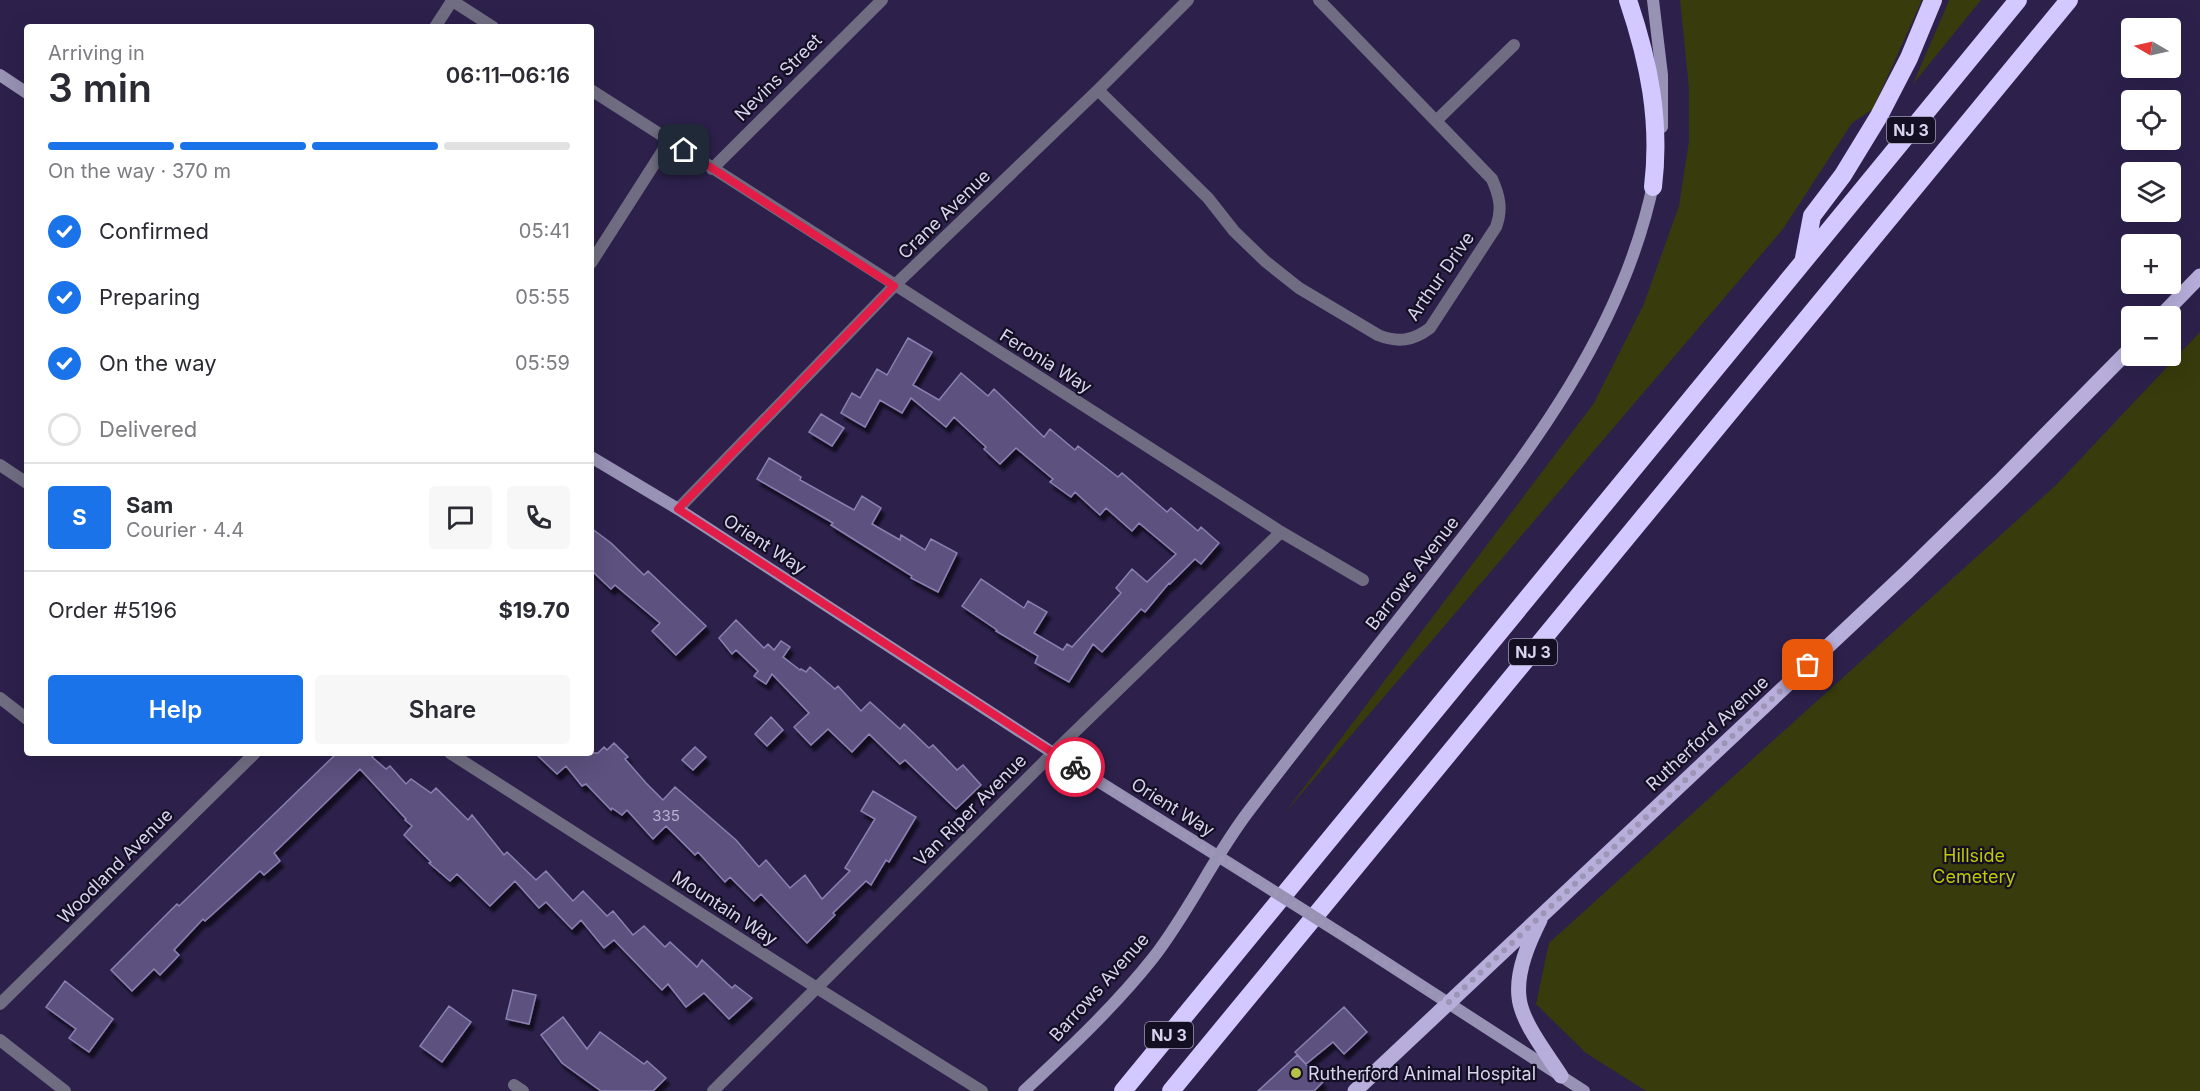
<!DOCTYPE html>
<html lang="en">
<head>
<meta charset="utf-8">
<style>
  body { margin:0; font-family:Inter,sans-serif; background:#f7f7f7; color:#2b2b33; height:100vh; display:flex; flex-direction:column; font-size:22px; white-space:nowrap }
  * { box-sizing:border-box; margin:0 }
  p { font-size:20px; color:#7c7c81 }
  .icon { flex:none; width:33px; height:33px; fill:none; stroke:currentColor; stroke-width:2; stroke-linecap:round; stroke-linejoin:round }
  .map { position:relative; flex:1; overflow:hidden }
  .side { position:absolute; left:24px; top:24px; width:570px; height:732px; display:flex; flex-direction:column; background:#fff; border-radius:6px; box-shadow:0 6px 24px #0002 }
  .side>* { flex:none }
  .needle { width:39px; rotate:279deg }
  .tools { position:absolute; left:2121px; top:18px; display:grid; gap:12px }
  .tools a { display:grid; place-items:center; width:60px; height:60px; border-radius:6px; background:#fff; box-shadow:0 6px 24px #0002; font-size:30px }
  .pin { position:absolute; display:grid; place-items:center; width:51px; height:51px; color:#fff; margin:-26px; border-radius:12px; box-shadow:0 3px 9px #0006 }
  .courier { position:absolute; display:grid; place-items:center; width:60px; height:60px; margin:-30px; border:4px solid #e11d48; border-radius:50%; background:#fff; color:#222; box-shadow:0 2px 8px #0007 }
  .headline em { font-style:normal; font-weight:600 }
  .headline div { display:flex; flex-direction:column-reverse }
  .headline { display:flex; align-items:center; justify-content:space-between; height:102px; padding:0 24px }
  h1 { font-size:39px; font-weight:600; line-height:45px }
  .bar { display:grid; grid-template-columns:repeat(4,1fr); gap:9px 6px; align-content:center; height:72px; padding:0 24px }
  .bar i { height:8px; border-radius:4px; background:#e1e1e2 }
  .bar .on { background:#1a73e8 }
  .bar p { grid-column:span 4 }
  .line { display:flex; align-items:center; gap:15px; padding:0 24px; border-top:2px solid #e1e1e2 }
  .line div { flex:1 }
  .round { display:grid; place-items:center; flex:none; width:63px; height:63px; border-radius:6px; background:#f7f7f7 }
  ol { padding:0 24px; list-style:none }
  li { display:flex; align-items:center; gap:18px; height:66px }
  li p { margin-inline-start:auto }
  li .icon { padding:6px; border-radius:50%; background:#1a73e8; color:#fff; stroke-width:4 }
  li:last-child { color:#7c7c81 }
  li i { width:33px; height:33px; border:3px solid #e1e1e2; border-radius:50% }
  .action { display:flex; gap:12px; margin-top:auto; padding:12px 24px }
  .action a { flex:1; height:69px; border-radius:6px; background:#1a73e8; color:#fff; font-size:24px; font-weight:600; line-height:69px; text-align:center }
  .action a+a { background:#f7f7f7; color:#2b2b33 }
  .map>svg:first-child { display:block }
</style>
</head>
<body>
<div class="map">
<svg width="2200" height="1091" viewBox="0 0 2200 1091">
  <defs>
    <filter id="shadow"><feDropShadow dx="3.5" dy="6" stdDeviation="1.5" flood-color="#0009"/></filter>
  </defs>
  <rect width="100%" height="100%" fill="#2d214c"/>
  <path fill="#383b0b" d="M1680,0H1922L1873,109L1852,123L1783,229L1284,814L1594,403L1643,306L1679,206L1689,141V88Z
    M1949,0H1981L1913,84L1948,3Z
    M2200,332V1091H1646L1586,1053L1536,1004L1549,943L2055,486Z"/>
  <path fill="#5b517f" stroke="#8a80b2" stroke-width="1.5" filter="url(#shadow)" d="M908,338L932,352L913,385L939,400L961,373L988,396L994,389L1044,437L1050,429L1075,450L1078,446L1118,477L1122,473L1167,512L1171,508L1198,531L1201,527L1219,543L1201,564L1195,559L1170,584L1169,583L1145,612L1141,609L1102,652L1093,644L1069,682L1035,663L1038,656L996,631L997,630L962,606L981,579L1024,608L1028,601L1047,612L1034,633L1063,650L1067,644L1072,647L1121,593L1116,588L1132,569L1147,582L1176,554L1139,523L1132,531L1106,508L1100,515L1075,492L1071,497L1050,482L1053,479L1016,448L1000,464L984,449L986,447L954,417L946,427L911,398L902,413L880,400L865,427L841,413L852,393L860,398L877,369L887,375Z
    M821,414L844,428L832,446L809,432Z
    M769,458L801,477L800,480L854,510L862,496L881,508L872,524L900,540L901,535L925,550L931,539L957,553L938,592L911,578L912,576L831,525L833,523L757,479Z
    M591,528L611,543L644,575L648,571L706,626L676,655L652,631L660,623L615,585L611,589L591,570Z
    M736,620L764,648L768,644L774,650L781,641L790,647L783,657L800,670L801,669L806,672L810,667L835,689L838,686L861,711L870,702L900,729L904,724L929,748L933,745L957,770L963,765L981,785L956,809L905,760L900,764L869,734L852,752L828,729L811,745L794,727L809,713L772,674L766,684L754,676L758,671L736,650L732,654L719,638Z
    M771,717L783,730L767,746L755,734Z
    M614,743L628,757L625,759L646,783L663,800L675,787L736,840L759,867L766,860L790,888L805,875L822,899L850,871L845,868L875,819L861,811L873,791L916,817L889,862L886,860L871,885L866,881L833,913L835,915L807,943L761,894L754,901L730,877L725,882L698,852L695,855L666,826L653,839L627,810L622,815L612,808L611,810L586,784L582,786L566,766L557,774L535,753H598L604,747L607,750Z
    M695,747L706,757L693,770L682,760Z
    M337,753H376L372,757L386,769L390,766L406,784L411,779L431,793L436,788L468,820L472,815L504,855L507,852L536,880L546,871L573,901L583,891L607,916L613,911L633,935L644,926L665,947L670,942L697,967L702,960L732,988L735,985L752,998L729,1019L704,993L686,1007L668,984L662,990L614,940L604,948L581,920L572,929L546,902L539,908L515,881L490,906L457,874L450,881L429,863L431,862L404,835L412,826L405,820L406,819L360,769L274,853L280,861L264,875L260,871L205,921L203,919L174,950L179,955L160,975L154,969L132,991L111,970L177,904L179,906L204,882Z
    M65,981L113,1019L89,1052L69,1038L76,1029L46,1007Z
    M513,990L536,995L529,1024L506,1019Z
    M449,1006L471,1022L442,1062L420,1046Z
    M1344,1007L1367,1032L1344,1054L1333,1042L1306,1064L1295,1052Z
    M563,1017L587,1049L600,1032L644,1064L647,1061L666,1078L653,1091H601L562,1063L541,1035Z
    M1297,1055L1323,1082L1314,1091H1258Z"/>
  <g fill="none" stroke-linecap="round" stroke-linejoin="round">
    <path stroke="#706d82" stroke-width="12" d="M451,0L493,27
      M435,27L452,1
      M591,90L1281,532L1363,580
      M1098,90L1208,198L1234,231L1265,261L1299,288L1378,335C1398,343 1413,341 1430,328L1496,227C1503,209 1499,195 1492,179L1319,0
      M1437,120L1514,45
      M712,169L882,0
      M591,263L669,141
      M0,465L27,483
      M678,509L894,286L1098,90L1188,0
      M0,698L27,719
      M450,753L817,988L982,1091
      M0,1004L255,753
      M0,1040L65,1091
      M514,1085L523,1091
      M713,1091L1053,753L1281,532"/>
    <path stroke="#9892b5" stroke-width="12" d="M1653,0L1662,75V127
      M0,75L27,93
      M591,457L678,509L1053,753L1256,880
      M1354,942L1584,1091
      M1024,1091C1069,1049 1115,1006 1153,958C1189,912 1213,858 1248,812C1310,730 1375,650 1438,569C1530,451 1624,330 1654,180"/>
    <path stroke="#b7aedb" stroke-width="15" d="M2161,316L2200,276
      M1540,920C1529,942 1516,971 1519,997C1521,1022 1548,1055 1561,1076
      M1355,1091L1907,572L2001,480L2132,347"/>
    <path stroke="#d3c8ff" stroke-width="18" d="M1628,0C1649,62 1661,121 1653,187
      M1804,258L1812,216L1843,175L1879,116L1909,58L1933,0
      M1123,1091L2018,0
      M1171,1091L2069,0"/>
    <path stroke="#9892b5" stroke-width="12" d="M1256,880L1354,942"/>
  </g>
  <g fill="none" stroke-linecap="round" stroke-linejoin="round">
    <path stroke="#9c95b6" stroke-width="6" stroke-dasharray="0 10.8" d="M1075,767L1237,868L1448,1003L1808,665"/>
    <path stroke="#e11d48" stroke-width="8" d="M684,150L894,286L678,509L1075,767"/>
  </g>
  <circle fill="#b8c147" stroke="#140f22" stroke-width="2" cx="1296" cy="1073" r="6"/>
  <g text-anchor="middle" dominant-baseline="central" stroke-width="4.5" stroke-linejoin="round" paint-order="stroke">
    <g font-size="15" fill="#b9b2d3">
      <text x="666" y="815">335</text>
    </g>
    <g fill="#140f22" stroke="#9d98b2" stroke-width="1.5">
      <rect x="1887" y="117" width="48" height="26" rx="4.5"/>
      <rect x="1509" y="639" width="48" height="26" rx="4.5"/>
      <rect x="1145" y="1022" width="48" height="26" rx="4.5"/>
    </g>
    <g font-size="16" font-weight="bold" fill="#d8d3ef">
      <text x="1911" y="130">NJ 3</text>
      <text x="1533" y="652">NJ 3</text>
      <text x="1169" y="1035">NJ 3</text>
    </g>
    <g font-size="18" fill="#d8d3ef" stroke="#140f22">
      <text transform="translate(778 77) rotate(-45)">Nevins Street</text>
      <text transform="translate(944 214) rotate(-44)">Crane Avenue</text>
      <text transform="translate(1440 276) rotate(-55)">Arthur Drive</text>
      <text transform="translate(1046 361) rotate(32)">Feronia Way</text>
      <text transform="translate(765 544) rotate(33)">Orient Way</text>
      <text transform="translate(1412 573) rotate(-52)">Barrows Avenue</text>
      <text transform="translate(1707 733) rotate(-43)">Rutherford Avenue</text>
      <text transform="translate(1173 807) rotate(32)">Orient Way</text>
      <text transform="translate(970 810) rotate(-45)">Van Riper Avenue</text>
      <text transform="translate(115 866) rotate(-45)">Woodland Avenue</text>
      <text transform="translate(725 908) rotate(33)">Mountain Way</text>
      <text transform="translate(1099 987) rotate(-48)">Barrows Avenue</text>
    </g>
    <g font-size="18" fill="#c0ca02" stroke="#140f22">
      <text x="1974" y="855">Hillside<tspan x="1974" dy="21">Cemetery</tspan></text>
    </g>
    <g font-size="18" fill="#d8d3ef" stroke="#140f22" text-anchor="start">
      <text x="1308" y="1073">Rutherford Animal Hospital</text>
    </g>
  </g>
</svg>
<div class="tools">
<a><svg class="needle" viewBox="-14 -14 28 28"><path d="M0-13l5 13h-10z" fill="#e53935"/><path d="M0 13l5-13h-10z" fill="#7c7c81"/></svg></a>
<a><svg class="icon" aria-label="locate" viewBox="0 0 24 24"><circle cx="12" cy="12" r="6"/><path d="M12 2v4M12 18v4M2 12h4M18 12h4"/></svg></a>
<a><svg class="icon" aria-label="layers" viewBox="0 0 24 24"><path d="M12 4l9 5-9 5-9-5zM3 14l9 5 9-5"/></svg></a>
<a>+</a>
<a>−</a>
</div>
<div class="pin" style="left:1808px;top:665px;background:#ea580c"><svg class="icon" aria-label="bag" viewBox="0 0 24 24"><path d="M5 8h14l-1 12H6zM9 8a3 3 0 0 1 6 0"/></svg></div>
<div class="pin" style="left:684px;top:150px;background:#1f2937"><svg class="icon" aria-label="home" viewBox="0 0 24 24"><path d="M3 11l9-7 9 7M6 9v11h12V9"/></svg></div>
<div class="courier" style="left:1075px;top:767px"><svg class="icon" aria-label="bike" viewBox="0 0 24 24"><circle cx="6" cy="16" r="4"/><circle cx="18" cy="16" r="4"/><path d="M6 16l4-8h5l3 8M10 8l3 8H6M13 5h3"/></svg></div>
<section class="side">
<div class="headline"><div><h1>3 min</h1><p>Arriving in</p></div><em>06:11–06:16</em></div>
<div class="bar"><i class="on"></i><i class="on"></i><i class="on"></i><i></i><p>On the way · 370 m</p></div>
<ol>
<li><svg class="icon" aria-label="check" viewBox="0 0 24 24"><path d="M5 12l5 5 9-10"/></svg>Confirmed<p>05:41</p></li>
<li><svg class="icon" aria-label="check" viewBox="0 0 24 24"><path d="M5 12l5 5 9-10"/></svg>Preparing<p>05:55</p></li>
<li><svg class="icon" aria-label="check" viewBox="0 0 24 24"><path d="M5 12l5 5 9-10"/></svg>On the way<p>05:59</p></li>
<li><i></i>Delivered</li>
</ol>
<div class="line" style="height:108px"><b class="round" style="background:#1a73e8;color:#fff">S</b><div><b>Sam</b><p>Courier · 4.4</p></div><a class="round"><svg class="icon" aria-label="chat" viewBox="0 0 24 24"><path d="M4 5h16v11H9l-5 4z"/></svg></a><a class="round"><svg class="icon" aria-label="phone" viewBox="0 0 24 24"><path d="M5 4h4l2 5-3 2q2 4 5 5l2-3 5 2v4C11 20 4 13 5 4z"/></svg></a></div>
<div class="line" style="height:78px"><div>Order #5196</div><b>$19.70</b></div>
<div class="action"><a>Help</a><a>Share</a></div>
</section>
</div>
</body>
</html>
